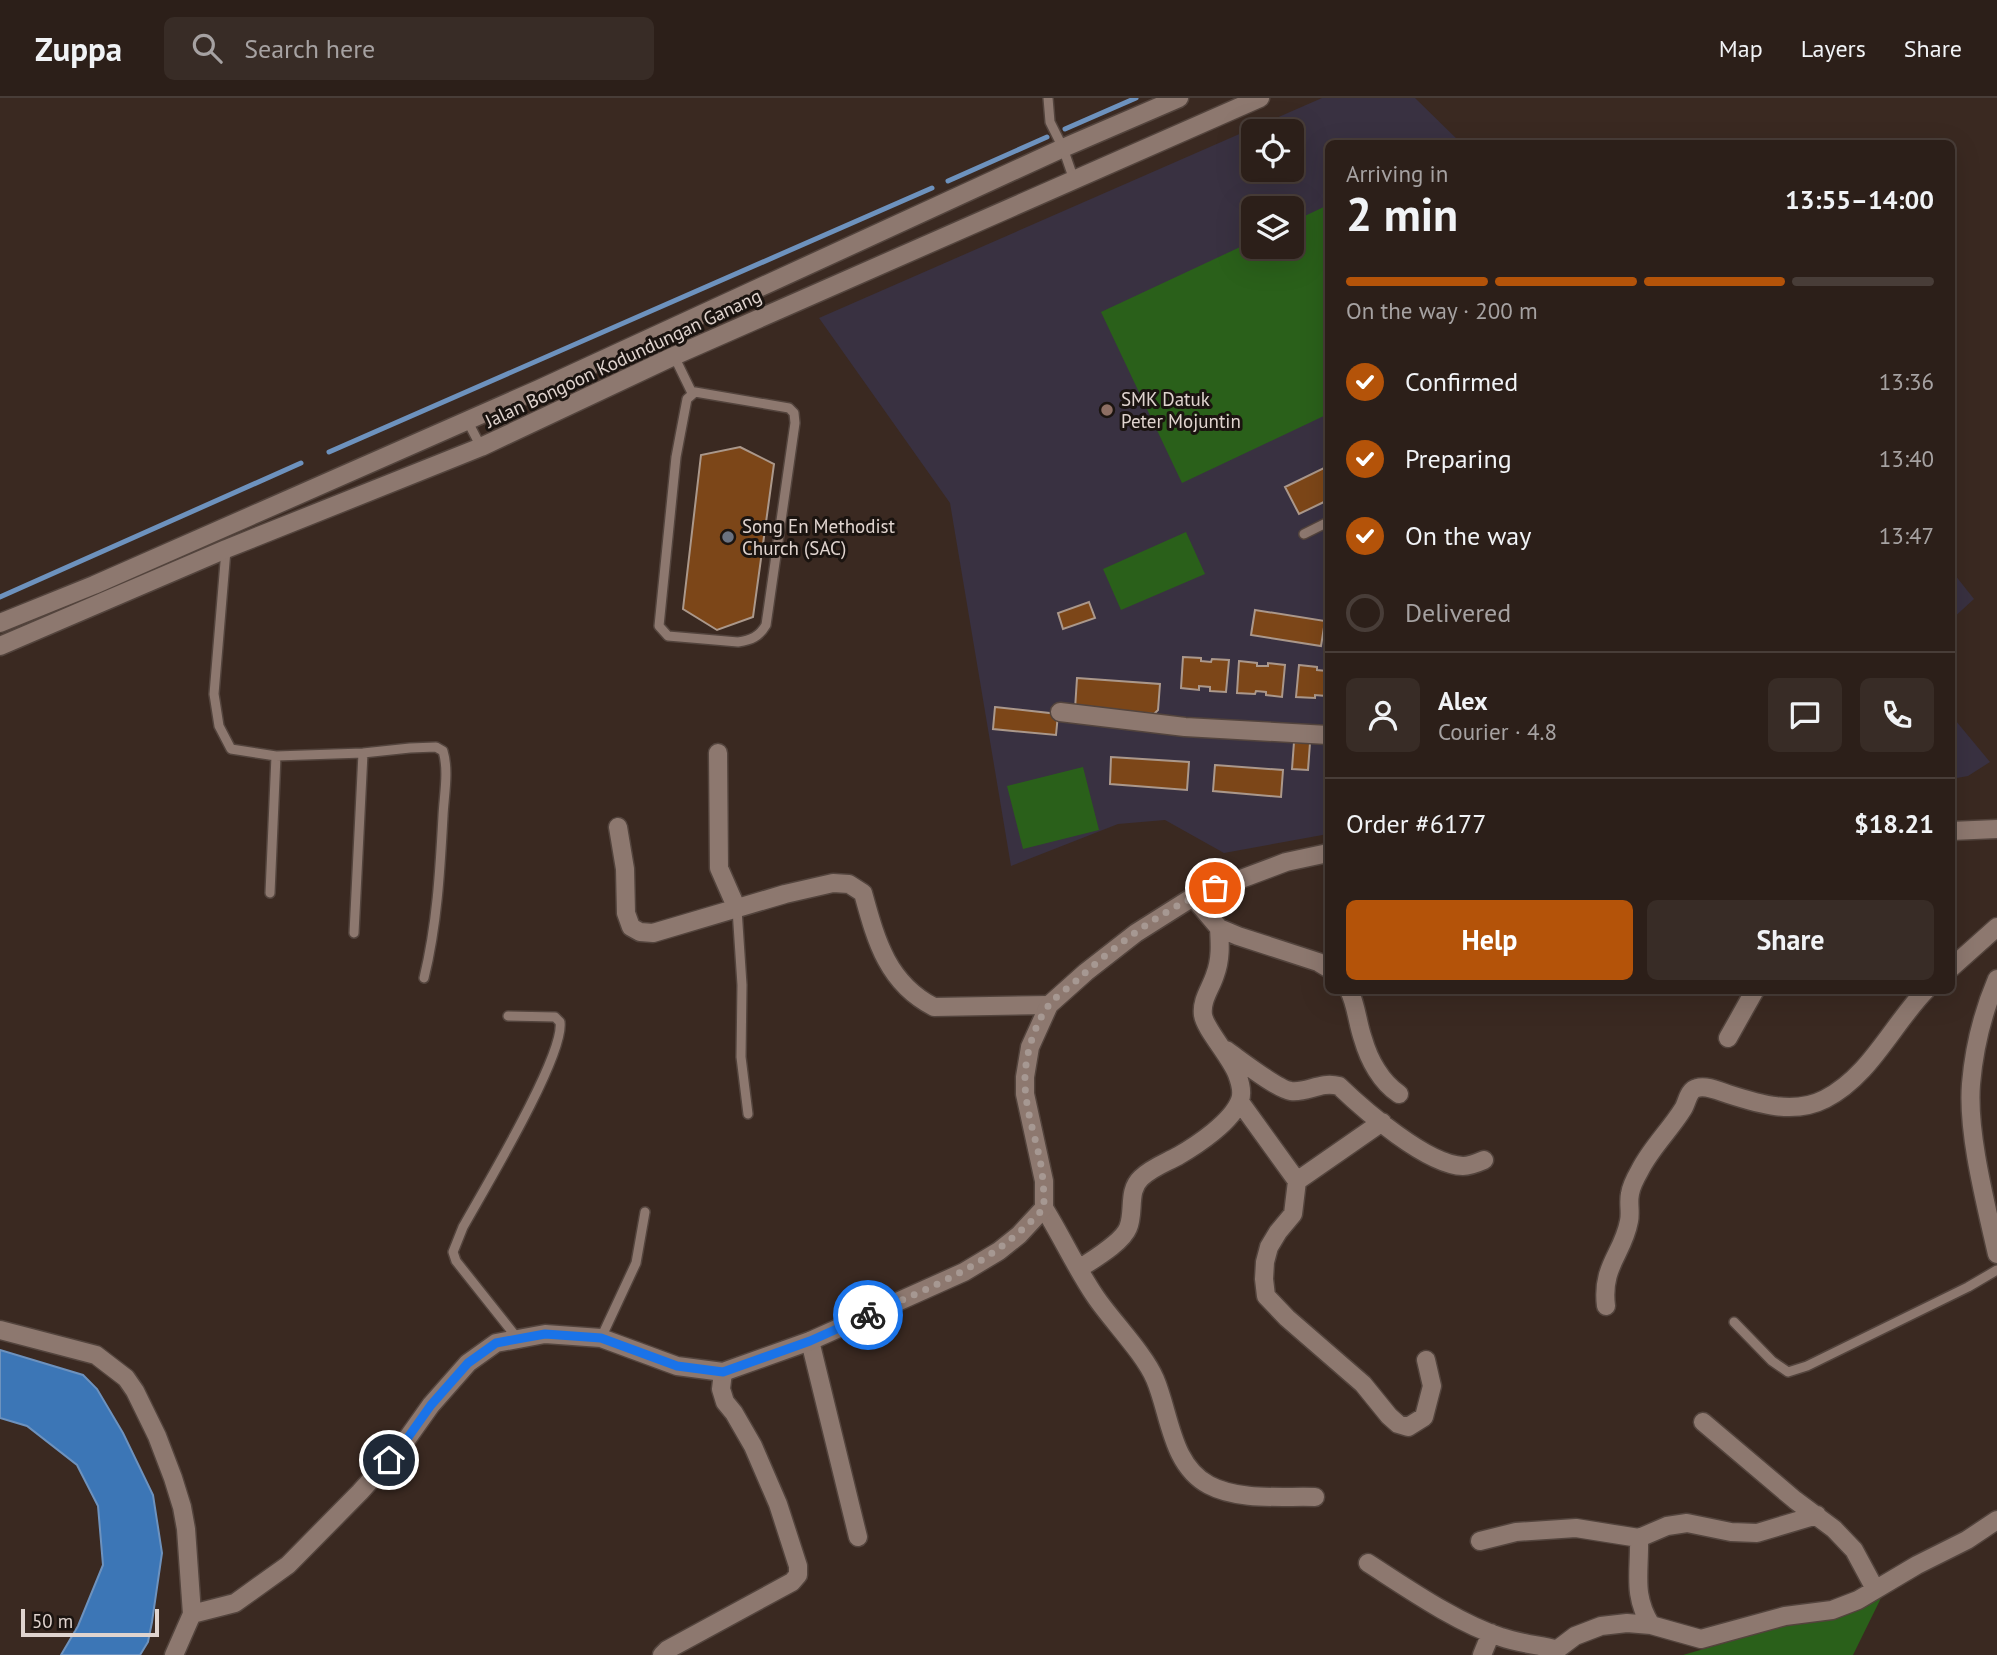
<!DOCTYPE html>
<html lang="en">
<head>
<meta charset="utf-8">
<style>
  body { margin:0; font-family:"PT Sans",sans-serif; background:#382c26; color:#f1f3f6; height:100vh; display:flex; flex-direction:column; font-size:26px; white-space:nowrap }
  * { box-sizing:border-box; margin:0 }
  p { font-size:23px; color:#a6a2a2 }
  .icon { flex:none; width:38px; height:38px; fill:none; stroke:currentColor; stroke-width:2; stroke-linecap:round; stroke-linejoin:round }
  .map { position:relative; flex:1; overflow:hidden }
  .drawer { position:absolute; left:1325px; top:42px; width:630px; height:854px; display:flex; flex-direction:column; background:#2c1f19; border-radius:10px; box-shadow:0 7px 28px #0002,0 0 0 2px #483d38 }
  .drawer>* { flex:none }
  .fabs { position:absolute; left:1241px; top:21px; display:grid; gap:14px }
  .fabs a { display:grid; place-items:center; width:63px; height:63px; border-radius:10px; background:#2c1f19; box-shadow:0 7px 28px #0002,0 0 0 2px #483d38; font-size:35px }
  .scale { position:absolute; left:21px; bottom:18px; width:138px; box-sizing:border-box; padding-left:7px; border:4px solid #e0d4cf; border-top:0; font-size:19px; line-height:24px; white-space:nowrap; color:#e0d4cf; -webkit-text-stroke:5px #1b1410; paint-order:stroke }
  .pin { position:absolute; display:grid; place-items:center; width:60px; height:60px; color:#fff; margin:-30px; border:4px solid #fff; border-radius:50%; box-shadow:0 2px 7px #0007 }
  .courier { position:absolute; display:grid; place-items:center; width:70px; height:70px; margin:-35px; border:5px solid #1a73e8; border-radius:50%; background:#fff; color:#222; box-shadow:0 2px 9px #0007 }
  .overview em { font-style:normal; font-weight:700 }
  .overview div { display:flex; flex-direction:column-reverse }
  .overview { display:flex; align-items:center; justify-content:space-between; height:119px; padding:0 21px }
  h1 { font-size:46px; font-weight:700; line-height:52px }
  .bar { display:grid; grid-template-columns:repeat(4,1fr); gap:10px 7px; align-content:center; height:84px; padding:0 21px }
  .bar i { height:9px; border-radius:5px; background:#483d38 }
  .bar .selected { background:#b45309 }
  .bar p { grid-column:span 4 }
  .line { display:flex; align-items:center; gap:18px; padding:0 21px; border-top:2px solid #483d38 }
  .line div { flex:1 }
  .round { display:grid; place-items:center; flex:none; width:74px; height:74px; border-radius:10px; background:#382c26 }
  ol { padding:0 21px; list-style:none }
  li { display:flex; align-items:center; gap:21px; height:77px }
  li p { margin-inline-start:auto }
  li .icon { padding:7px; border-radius:50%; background:#b45309; color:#fff; stroke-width:4 }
  li:last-child { color:#a6a2a2 }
  li i { width:38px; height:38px; border:4px solid #483d38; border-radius:50% }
  .button { display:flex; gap:14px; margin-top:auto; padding:14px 21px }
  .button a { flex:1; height:80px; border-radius:10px; background:#b45309; color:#fff; font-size:28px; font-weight:700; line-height:80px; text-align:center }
  .button a+a { background:#382c26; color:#f1f3f6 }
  header { display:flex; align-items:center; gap:42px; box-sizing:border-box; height:98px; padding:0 35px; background:#2c1f19; border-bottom:2px solid #483d38 }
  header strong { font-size:33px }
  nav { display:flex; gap:38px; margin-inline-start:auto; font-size:24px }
  .search { width:490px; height:63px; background:#382c26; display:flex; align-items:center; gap:18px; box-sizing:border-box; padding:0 24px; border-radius:10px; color:#a6a2a2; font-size:26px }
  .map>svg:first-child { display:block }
</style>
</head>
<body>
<header>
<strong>Zuppa</strong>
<div class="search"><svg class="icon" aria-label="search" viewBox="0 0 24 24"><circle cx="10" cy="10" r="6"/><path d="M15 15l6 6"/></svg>Search here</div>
<nav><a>Map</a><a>Layers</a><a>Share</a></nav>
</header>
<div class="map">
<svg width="1997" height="1557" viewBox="0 0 1997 1557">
  <rect width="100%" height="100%" fill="#3a2921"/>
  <path fill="#393141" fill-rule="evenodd" d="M1322,0H1415L1461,45L1328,46V736L1224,755L1165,722L1118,726L1011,768L950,405L819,220ZM1253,33H1292V72H1253ZM1253,110H1292V149H1253Z
    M1951,472L1974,501L1951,522Z
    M1951,617L1990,664L1968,678L1951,681Z"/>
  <path fill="#2a601a" d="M1328,107V316L1182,385L1101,214L1253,143V149H1292V124Z
    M1186,434L1205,476L1121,512L1103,471Z
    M1083,669L1099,732L1023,751L1007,688Z
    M1881,1500L1853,1557H1683Z"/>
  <path fill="#3c76b6" stroke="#6d92be" stroke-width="2" d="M0,1252L83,1277L97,1291L123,1335L153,1397L162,1455L152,1524L148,1544L140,1557H61L78,1528L103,1467L98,1408L77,1367L27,1328L0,1320Z"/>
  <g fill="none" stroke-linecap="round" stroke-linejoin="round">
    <path stroke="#6d92be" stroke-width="5" d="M1065,31L1136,0
      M948,83L1047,39
      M329,354L932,90
      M0,499L301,365"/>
  </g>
  <path fill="#7c4618" stroke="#ab988b" stroke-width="2" d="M740,349L774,366L753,519L717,532L683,511L701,357Z
    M1328,368V402L1299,416L1285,389Z
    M1089,504L1095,520L1063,531L1058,515Z
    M1255,512L1325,523L1321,548L1251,537Z
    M1183,559L1201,560V563L1211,564L1212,561L1229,562L1226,594L1210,593V589L1199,588V592L1181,590Z
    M1239,563L1257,565V568H1268V565L1285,567L1282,599L1266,597V594L1256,593L1255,596L1237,595Z
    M1299,567L1317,569V572L1327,573L1328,569V602L1325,601L1326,598L1315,597V600L1296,599Z
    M1077,580L1160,586L1158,612L1154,616L1075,611Z
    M995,609L1058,616L1056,637L993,631Z
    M1294,644L1310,645L1308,672L1292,671Z
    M1111,659L1189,664L1187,692L1110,686Z
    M1215,667L1283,672L1281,699L1213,693Z"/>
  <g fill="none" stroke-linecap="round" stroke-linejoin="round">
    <defs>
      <path id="service" d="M1048,0L1050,24L1063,50L1074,82
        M674,258L692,295
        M695,294L789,310L794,315L795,325L766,527C759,539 751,542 738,544L668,538L659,528L676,359L687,301Z
        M467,322L481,349
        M1304,436L1328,424
        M226,452L214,596L219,628L231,651L276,658L363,655L410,650L436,649L443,653C449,673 444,697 443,718C440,773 437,827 424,880
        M270,795L276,658
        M737,811L742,887L741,959L748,1016
        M354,835L363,655
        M508,918L555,919L560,924C565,957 483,1093 463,1129L453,1154L456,1163L518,1241
        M1734,1224L1772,1263L1788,1274L1807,1268L1968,1189L1997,1172
        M601,1240L636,1165L645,1114"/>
      <path id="minor" d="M0,525L94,487L539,291L1063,50L1179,0
        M1060,614L1185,629L1328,637
        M718,655L719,770L737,811
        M618,729L625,771L626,815L631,829L640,834L653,835L785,796L833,785L849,786L863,795C876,842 887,885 934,909L1049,907
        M1219,830L1238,838L1318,864L1328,870
        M1951,870L1997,829
        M1349,892C1357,909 1357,924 1363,941C1369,962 1381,984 1399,996
        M1728,940L1755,892
        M1226,952C1239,961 1277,991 1291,993C1308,995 1320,983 1339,988C1364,1012 1427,1067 1463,1068C1470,1068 1477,1065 1484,1062
        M1240,1004L1297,1083
        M1382,1024L1297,1083L1293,1116L1278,1134L1269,1149L1265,1164L1264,1181L1266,1198L1287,1220L1363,1286L1389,1318L1398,1326L1408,1329L1424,1319L1432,1288L1426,1262
        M1044,1110C1062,1139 1076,1170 1095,1198C1111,1222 1144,1255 1155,1281C1170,1316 1171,1367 1209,1387C1239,1403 1282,1398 1315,1399
        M1079,1171C1092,1162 1122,1145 1128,1130C1135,1114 1127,1093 1141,1080C1151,1070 1165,1065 1178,1058C1197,1047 1232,1024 1240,1002C1243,994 1240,984 1237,976C1230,958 1205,931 1203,917C1201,902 1211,890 1215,877C1221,861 1220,846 1219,830L1193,799
        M1606,1208C1601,1168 1623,1156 1629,1123C1631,1114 1628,1105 1630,1096C1631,1088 1636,1079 1640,1072C1651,1050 1670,1032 1683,1011C1687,1005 1688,992 1697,990C1706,987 1719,993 1728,996C1759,1006 1794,1017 1825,1001C1870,978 1892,927 1926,892
        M810,1243L858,1439
        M1703,1324L1795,1402L1834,1431L1854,1452L1875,1491
        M1639,1440C1640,1474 1632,1497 1651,1527
        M1480,1443L1516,1434L1576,1430L1639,1440L1667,1428L1687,1425L1731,1434L1757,1435L1817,1417
        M1368,1465C1407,1490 1457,1525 1501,1539C1518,1545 1537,1547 1555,1551
        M662,1557L667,1552L792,1484L798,1477V1468L778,1406L753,1348L734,1315L725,1304L721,1291L723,1274
        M1482,1557L1491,1535
        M1550,1557L1575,1538L1601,1528L1627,1525L1651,1527L1701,1541L1785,1518L1832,1512L1858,1502L1917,1467L1967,1442L1997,1422"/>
      <path id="tertiary" d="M0,548L226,451L481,349L674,258L1260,0
        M1951,733L1997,731
        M0,1232L96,1257L126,1280L135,1293L157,1338L173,1380L182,1409L186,1431L192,1516L174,1557
        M192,1516L235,1505L288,1467L360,1394L404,1345L431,1307L468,1265L496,1245L545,1236L601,1240L677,1268L723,1274L810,1243L964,1174L999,1153L1019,1137L1044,1110V1083L1025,996V979L1030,949L1049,907L1086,874L1136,835L1193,799L1286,764L1328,755"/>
      <path id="secondary" d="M1997,881C1983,914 1974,950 1971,986C1967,1035 1986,1107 1997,1156"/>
    </defs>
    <use href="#service" stroke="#53443d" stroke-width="12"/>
    <use href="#minor" stroke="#53443d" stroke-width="21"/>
    <use href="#tertiary" stroke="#53443d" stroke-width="21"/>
    <use href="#secondary" stroke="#53443d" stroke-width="21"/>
    <use href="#service" stroke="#8d786f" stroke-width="9"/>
    <use href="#minor" stroke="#8d786f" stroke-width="18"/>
    <use href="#tertiary" stroke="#8d786f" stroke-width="18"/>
    <use href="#secondary" stroke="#8d786f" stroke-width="18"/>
  </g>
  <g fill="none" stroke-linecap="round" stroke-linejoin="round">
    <path stroke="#a69892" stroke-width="7" stroke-dasharray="0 12.6" d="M868,1217C935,1187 992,1167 1044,1110C1044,1092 1043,1075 1039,1057C1033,1031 1024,1005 1025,978C1026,955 1035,925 1049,907C1056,898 1068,890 1077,882C1117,846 1164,810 1215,790"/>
    <path stroke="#1a73e8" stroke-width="9" d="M389,1362L404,1345L431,1307L468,1265L496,1245L545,1236L601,1240L677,1268L723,1274L810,1243L868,1217"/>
  </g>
  <circle fill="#8d6e63" stroke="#1b1410" stroke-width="2.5" cx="1107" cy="312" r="7"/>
  <circle fill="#6b7280" stroke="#1b1410" stroke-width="2.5" cx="728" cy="439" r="7"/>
  <g text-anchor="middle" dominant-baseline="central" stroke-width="6" stroke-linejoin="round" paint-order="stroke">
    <g font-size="19" fill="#e0d4cf" stroke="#1b1410">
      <text transform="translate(623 260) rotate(-25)">Jalan Bongoon Kodundungan Ganang</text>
    </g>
    <g font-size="19" fill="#e0d4cf" stroke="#1b1410" text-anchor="start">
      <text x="1121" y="301">SMK Datuk<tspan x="1121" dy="22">Peter Mojuntin</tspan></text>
      <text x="742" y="428">Song En Methodist<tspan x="742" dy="22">Church (SAC)</tspan></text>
    </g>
  </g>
</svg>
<div class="fabs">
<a><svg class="icon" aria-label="locate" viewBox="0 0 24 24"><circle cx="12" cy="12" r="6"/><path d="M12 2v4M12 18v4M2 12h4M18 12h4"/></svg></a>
<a><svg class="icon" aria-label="layers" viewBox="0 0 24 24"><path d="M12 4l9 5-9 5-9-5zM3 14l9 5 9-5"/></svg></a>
</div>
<div class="scale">50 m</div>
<div class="pin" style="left:1215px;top:790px;background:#ea580c"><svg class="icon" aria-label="bag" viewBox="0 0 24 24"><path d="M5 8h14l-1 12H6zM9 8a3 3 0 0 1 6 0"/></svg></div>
<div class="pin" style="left:389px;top:1362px;background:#1f2937"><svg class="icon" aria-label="home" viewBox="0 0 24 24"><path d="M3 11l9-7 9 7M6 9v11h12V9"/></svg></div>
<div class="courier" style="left:868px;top:1217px"><svg class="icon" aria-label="bike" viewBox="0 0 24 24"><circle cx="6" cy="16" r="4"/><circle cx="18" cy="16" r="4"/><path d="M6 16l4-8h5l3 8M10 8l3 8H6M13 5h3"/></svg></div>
<section class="drawer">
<div class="overview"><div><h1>2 min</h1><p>Arriving in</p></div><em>13:55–14:00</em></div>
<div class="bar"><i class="selected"></i><i class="selected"></i><i class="selected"></i><i></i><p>On the way · 200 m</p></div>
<ol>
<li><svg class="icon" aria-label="check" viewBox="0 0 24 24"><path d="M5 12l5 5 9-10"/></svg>Confirmed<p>13:36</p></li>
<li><svg class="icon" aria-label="check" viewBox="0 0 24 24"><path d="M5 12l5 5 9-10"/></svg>Preparing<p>13:40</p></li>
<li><svg class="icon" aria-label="check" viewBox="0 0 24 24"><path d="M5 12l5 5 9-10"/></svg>On the way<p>13:47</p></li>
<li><i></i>Delivered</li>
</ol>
<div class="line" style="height:126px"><a class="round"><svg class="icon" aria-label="person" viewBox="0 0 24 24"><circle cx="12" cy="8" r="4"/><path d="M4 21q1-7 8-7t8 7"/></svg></a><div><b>Alex</b><p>Courier · 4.8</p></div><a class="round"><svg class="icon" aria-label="chat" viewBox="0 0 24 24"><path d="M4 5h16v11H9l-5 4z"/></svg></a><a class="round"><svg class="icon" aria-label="phone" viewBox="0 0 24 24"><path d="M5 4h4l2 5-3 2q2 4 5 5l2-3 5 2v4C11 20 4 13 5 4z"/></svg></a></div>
<div class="line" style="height:91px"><div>Order #6177</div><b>$18.21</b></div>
<div class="button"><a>Help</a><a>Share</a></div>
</section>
</div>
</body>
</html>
